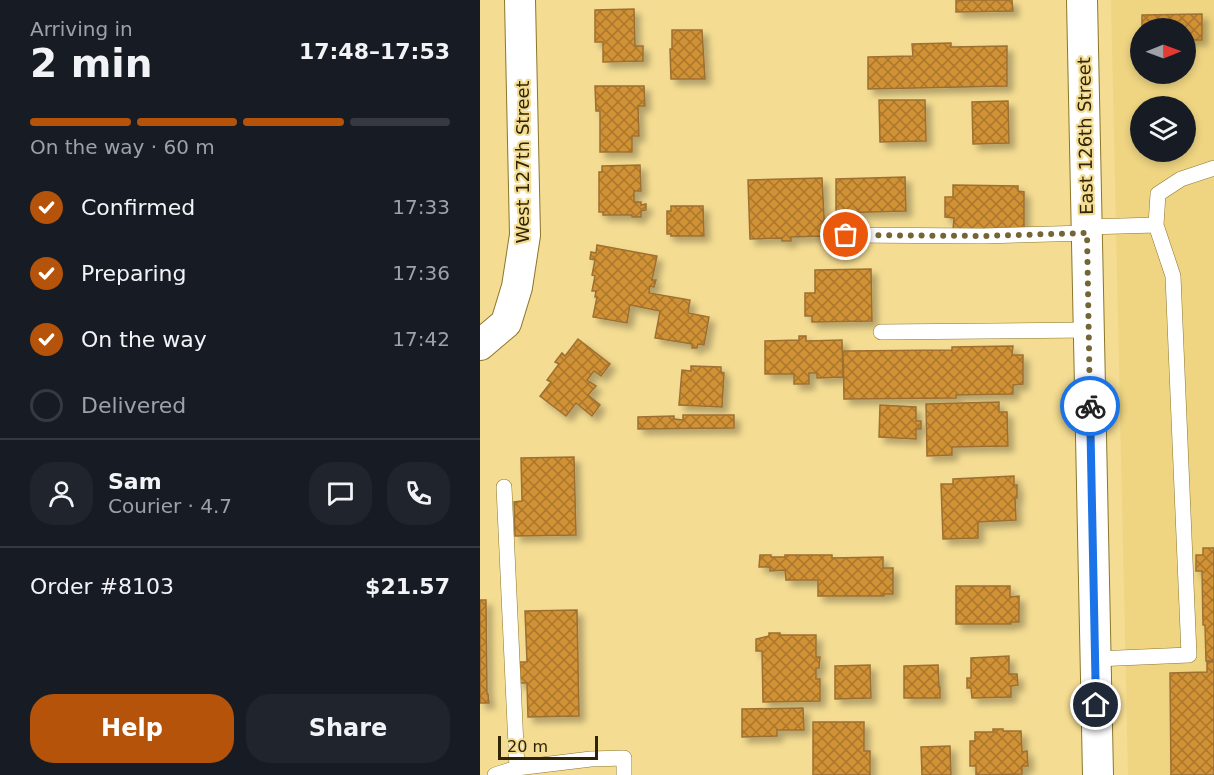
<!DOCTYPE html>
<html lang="en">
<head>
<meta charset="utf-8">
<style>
  body { margin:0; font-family:"DejaVu Sans",sans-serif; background:#20242c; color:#f1f3f6; height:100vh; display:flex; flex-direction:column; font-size:22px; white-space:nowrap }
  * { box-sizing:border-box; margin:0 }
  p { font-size:20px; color:#9ea1a6 }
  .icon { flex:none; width:33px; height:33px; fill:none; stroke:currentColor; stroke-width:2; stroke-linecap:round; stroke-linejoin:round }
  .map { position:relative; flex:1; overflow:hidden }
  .panel { display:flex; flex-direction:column; background:#171b24; width:480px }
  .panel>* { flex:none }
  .needle { width:39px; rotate:89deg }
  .controls { position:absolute; left:650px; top:18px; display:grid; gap:12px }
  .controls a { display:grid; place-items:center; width:66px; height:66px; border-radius:50%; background:#171b24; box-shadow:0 3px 9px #0003; font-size:30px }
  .scale { position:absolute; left:18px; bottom:15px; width:100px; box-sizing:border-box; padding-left:6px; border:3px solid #2f2506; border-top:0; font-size:16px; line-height:21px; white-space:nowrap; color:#2f2506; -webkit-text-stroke:4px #f4dc92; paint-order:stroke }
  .pin { position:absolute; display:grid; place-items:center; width:51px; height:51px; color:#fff; margin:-26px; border:3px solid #fff; border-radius:50%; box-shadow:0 2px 6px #0007 }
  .courier { position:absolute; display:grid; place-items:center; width:60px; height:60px; margin:-30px; border:4px solid #1a73e8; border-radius:50%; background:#fff; color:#222; box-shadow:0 2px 8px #0007 }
  .head em { font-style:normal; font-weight:700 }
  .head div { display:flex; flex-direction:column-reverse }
  .head { display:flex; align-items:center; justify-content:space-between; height:102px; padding:0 30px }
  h1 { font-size:39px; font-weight:700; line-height:45px }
  .bar { display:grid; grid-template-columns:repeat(4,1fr); gap:9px 6px; align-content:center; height:72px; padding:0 30px }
  .bar i { height:8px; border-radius:4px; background:#363941 }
  .bar .active { background:#b45309 }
  .bar p { grid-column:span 4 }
  .line { display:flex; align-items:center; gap:15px; padding:0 30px; border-top:2px solid #363941 }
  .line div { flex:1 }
  .round { display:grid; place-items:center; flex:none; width:63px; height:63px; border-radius:24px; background:#20242c }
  ol { padding:0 30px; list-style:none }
  li { display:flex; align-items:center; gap:18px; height:66px }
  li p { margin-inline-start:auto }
  li .icon { padding:6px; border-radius:50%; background:#b45309; color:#fff; stroke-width:4 }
  li:last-child { color:#9ea1a6 }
  li i { width:33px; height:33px; border:3px solid #363941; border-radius:50% }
  .primary-button { display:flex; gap:12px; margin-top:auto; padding:12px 30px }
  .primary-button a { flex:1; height:69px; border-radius:24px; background:#b45309; color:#fff; font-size:24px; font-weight:700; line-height:69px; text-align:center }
  .primary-button a+a { background:#20242c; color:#f1f3f6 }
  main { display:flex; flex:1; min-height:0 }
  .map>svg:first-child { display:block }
</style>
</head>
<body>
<main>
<section class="panel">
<div class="head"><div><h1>2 min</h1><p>Arriving in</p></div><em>17:48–17:53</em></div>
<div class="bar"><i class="active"></i><i class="active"></i><i class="active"></i><i></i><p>On the way · 60 m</p></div>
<ol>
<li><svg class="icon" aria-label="check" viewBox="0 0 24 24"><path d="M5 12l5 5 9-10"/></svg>Confirmed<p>17:33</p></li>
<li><svg class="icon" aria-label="check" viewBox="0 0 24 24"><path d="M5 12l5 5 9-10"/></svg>Preparing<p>17:36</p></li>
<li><svg class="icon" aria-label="check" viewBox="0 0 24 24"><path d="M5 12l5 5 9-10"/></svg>On the way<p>17:42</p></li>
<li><i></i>Delivered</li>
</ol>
<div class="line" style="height:108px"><a class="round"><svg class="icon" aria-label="person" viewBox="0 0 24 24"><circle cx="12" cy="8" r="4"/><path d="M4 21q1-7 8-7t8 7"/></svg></a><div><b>Sam</b><p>Courier · 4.7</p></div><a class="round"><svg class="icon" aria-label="chat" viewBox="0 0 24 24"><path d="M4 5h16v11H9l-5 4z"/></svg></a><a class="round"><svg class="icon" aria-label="phone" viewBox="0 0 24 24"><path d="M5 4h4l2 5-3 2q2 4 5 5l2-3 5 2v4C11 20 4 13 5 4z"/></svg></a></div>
<div class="line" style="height:78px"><div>Order #8103</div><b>$21.57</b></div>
<div class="primary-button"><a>Help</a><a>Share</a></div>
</section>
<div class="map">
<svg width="734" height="775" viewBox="0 0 734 775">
  <defs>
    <pattern id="building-cross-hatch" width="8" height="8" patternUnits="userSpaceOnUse" patternTransform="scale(1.5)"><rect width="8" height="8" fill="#d19135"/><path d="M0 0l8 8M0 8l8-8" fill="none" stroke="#aa762b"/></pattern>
    <filter id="shadow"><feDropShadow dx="5.5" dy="5.5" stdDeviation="3" flood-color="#0004"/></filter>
  </defs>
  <rect width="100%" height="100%" fill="#f4dc92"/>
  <path fill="#efd582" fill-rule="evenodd" d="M631,0H734V775H648ZM660,28H705V74H660ZM660,106H705V152H660Z"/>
  <path fill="url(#building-cross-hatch)" stroke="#9d7032" stroke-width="1.5" filter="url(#shadow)" d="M476,0H532L533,11L476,12Z
    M154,9L155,46H163V61L123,62V42H115V10Z
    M722,14V40H705V28H662V15Z
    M192,30H222L225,79H191L190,49H192Z
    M471,43V47L527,46V86L388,89V57L433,56L432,44Z
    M115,86H164L165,106H158L159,136H152V152H120V111H116Z
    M399,100H445L446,141L400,142Z
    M528,101L529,143L493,144L492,102Z
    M160,165L161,191H154V202H161V205L166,204V210L161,211V217H152V215H123V212H119V172H122V166Z
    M425,177L426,211L356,213V179Z
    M342,178L345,236L311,237V241H302V238L270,239L268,180Z
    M473,185L538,186V191L544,192V230H473L474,218L465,217V197H473Z
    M191,206H223L224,236H191V234H187V211H191Z
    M117,245L177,256L172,280H176L174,287L170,286L169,293L210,300L208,313L229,317L224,345L218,344L217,348H212V344L175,338L180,311L150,305L147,323L113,317L117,297H115L116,291H112L115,276L112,275L115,260L110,259L111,252L116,253Z
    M391,269L392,321L332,322V316H325V293H335V270Z
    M319,336H326V341L362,340L363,377L337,378V373H329V384H314V374H285V341L319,340Z
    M98,339L130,364L121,376L114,371L107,380L116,386L108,395L120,405L112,416L96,403L86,416L60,396L71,382L67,380L79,364L75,362L82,353L85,356Z
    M533,346L532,355H543V384L533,385V394L476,395V398L364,399L363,351L472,350V347Z
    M211,366L241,367V372L244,373L242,407L199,405L202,370L211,371Z
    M519,402V412H527L528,446L472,447V455L447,456L446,404Z
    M400,405L436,407V421H441V429H436V439L399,437Z
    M203,415H254V428L158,429V417L194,416V419L203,420Z
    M94,457L96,535L35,536L34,502L42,501L41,458Z
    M534,476V485H537V498H535L536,520L498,522V538L463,539L461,484H473V479Z
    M723,548H734V661H726L725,625H723L722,571H716V555H723Z
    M280,555H291V557H305V555H352V558L403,557V568H413V594H404V596H338V580H306L305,570L290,571V567H279Z
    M476,586H530V597L539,596V622H531V624H476Z
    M0,600H6L7,694H8L9,703H0Z
    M97,610L99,716L48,717L47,683H38V662H47L45,611Z
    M289,633H300V635H336V657H340L339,668H336V679H340V701L283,702L282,651H276V639L289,636Z
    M529,656V674H537L538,685L531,686V697L492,698L491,688H487V678H491V658Z
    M727,662H734V775H691L690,673L727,672Z
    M390,665L391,698L355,699V666Z
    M458,665L459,687H460V698H424V666Z
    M323,708L324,730H297V736L262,737V709Z
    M333,722H384V751H390V775H333Z
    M513,729H523V731H541L542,752L547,751L548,766H542V774L496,775V766H490V741H495V732H513Z
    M470,746L471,775H442L441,747Z"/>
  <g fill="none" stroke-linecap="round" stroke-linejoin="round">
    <defs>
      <path id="service" d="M607,227L676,225
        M366,235L503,236L607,233
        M401,332L609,330
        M615,659L709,655L693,276L676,225L678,194L701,179L734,168
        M37,768L111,759L144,758V775
        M15,775L37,768L24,487"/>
      <path id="minor" d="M602,0L618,775
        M0,345L26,323L37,287L45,235L40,0"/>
    </defs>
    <use href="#service" stroke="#8c762b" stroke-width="16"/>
    <use href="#minor" stroke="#8c762b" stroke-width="32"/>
    <use href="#service" stroke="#fff" stroke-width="15"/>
    <use href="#minor" stroke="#fff" stroke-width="30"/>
  </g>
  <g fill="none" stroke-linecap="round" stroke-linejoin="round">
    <path stroke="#746537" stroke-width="6" stroke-dasharray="0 10.8" d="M366,235L503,236L607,233L610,406"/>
    <path stroke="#1a73e8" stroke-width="8" d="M610,406L616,705"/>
  </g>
  <g text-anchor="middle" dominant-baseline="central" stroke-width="4.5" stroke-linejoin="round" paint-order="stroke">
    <g font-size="18" fill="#2f2506" stroke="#f4dc92">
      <text transform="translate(605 136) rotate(-91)">East 126th Street</text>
      <text transform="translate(42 162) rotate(-90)">West 127th Street</text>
    </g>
  </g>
</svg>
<div class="controls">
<a><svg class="needle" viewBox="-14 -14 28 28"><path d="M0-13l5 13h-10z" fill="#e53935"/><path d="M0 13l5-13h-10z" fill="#9ea1a6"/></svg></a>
<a><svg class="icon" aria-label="layers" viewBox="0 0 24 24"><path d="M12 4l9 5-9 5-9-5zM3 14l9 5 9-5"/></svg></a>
</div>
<div class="scale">20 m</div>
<div class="pin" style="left:366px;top:235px;background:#ea580c"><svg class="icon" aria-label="bag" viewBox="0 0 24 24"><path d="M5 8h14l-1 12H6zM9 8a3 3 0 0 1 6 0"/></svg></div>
<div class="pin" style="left:616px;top:705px;background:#1f2937"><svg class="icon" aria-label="home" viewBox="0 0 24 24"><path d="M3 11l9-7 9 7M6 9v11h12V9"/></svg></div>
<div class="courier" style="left:610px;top:406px"><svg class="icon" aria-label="bike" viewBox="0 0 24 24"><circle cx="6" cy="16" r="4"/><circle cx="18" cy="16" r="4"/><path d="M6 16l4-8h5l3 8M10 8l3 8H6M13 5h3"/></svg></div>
</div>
</main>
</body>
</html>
